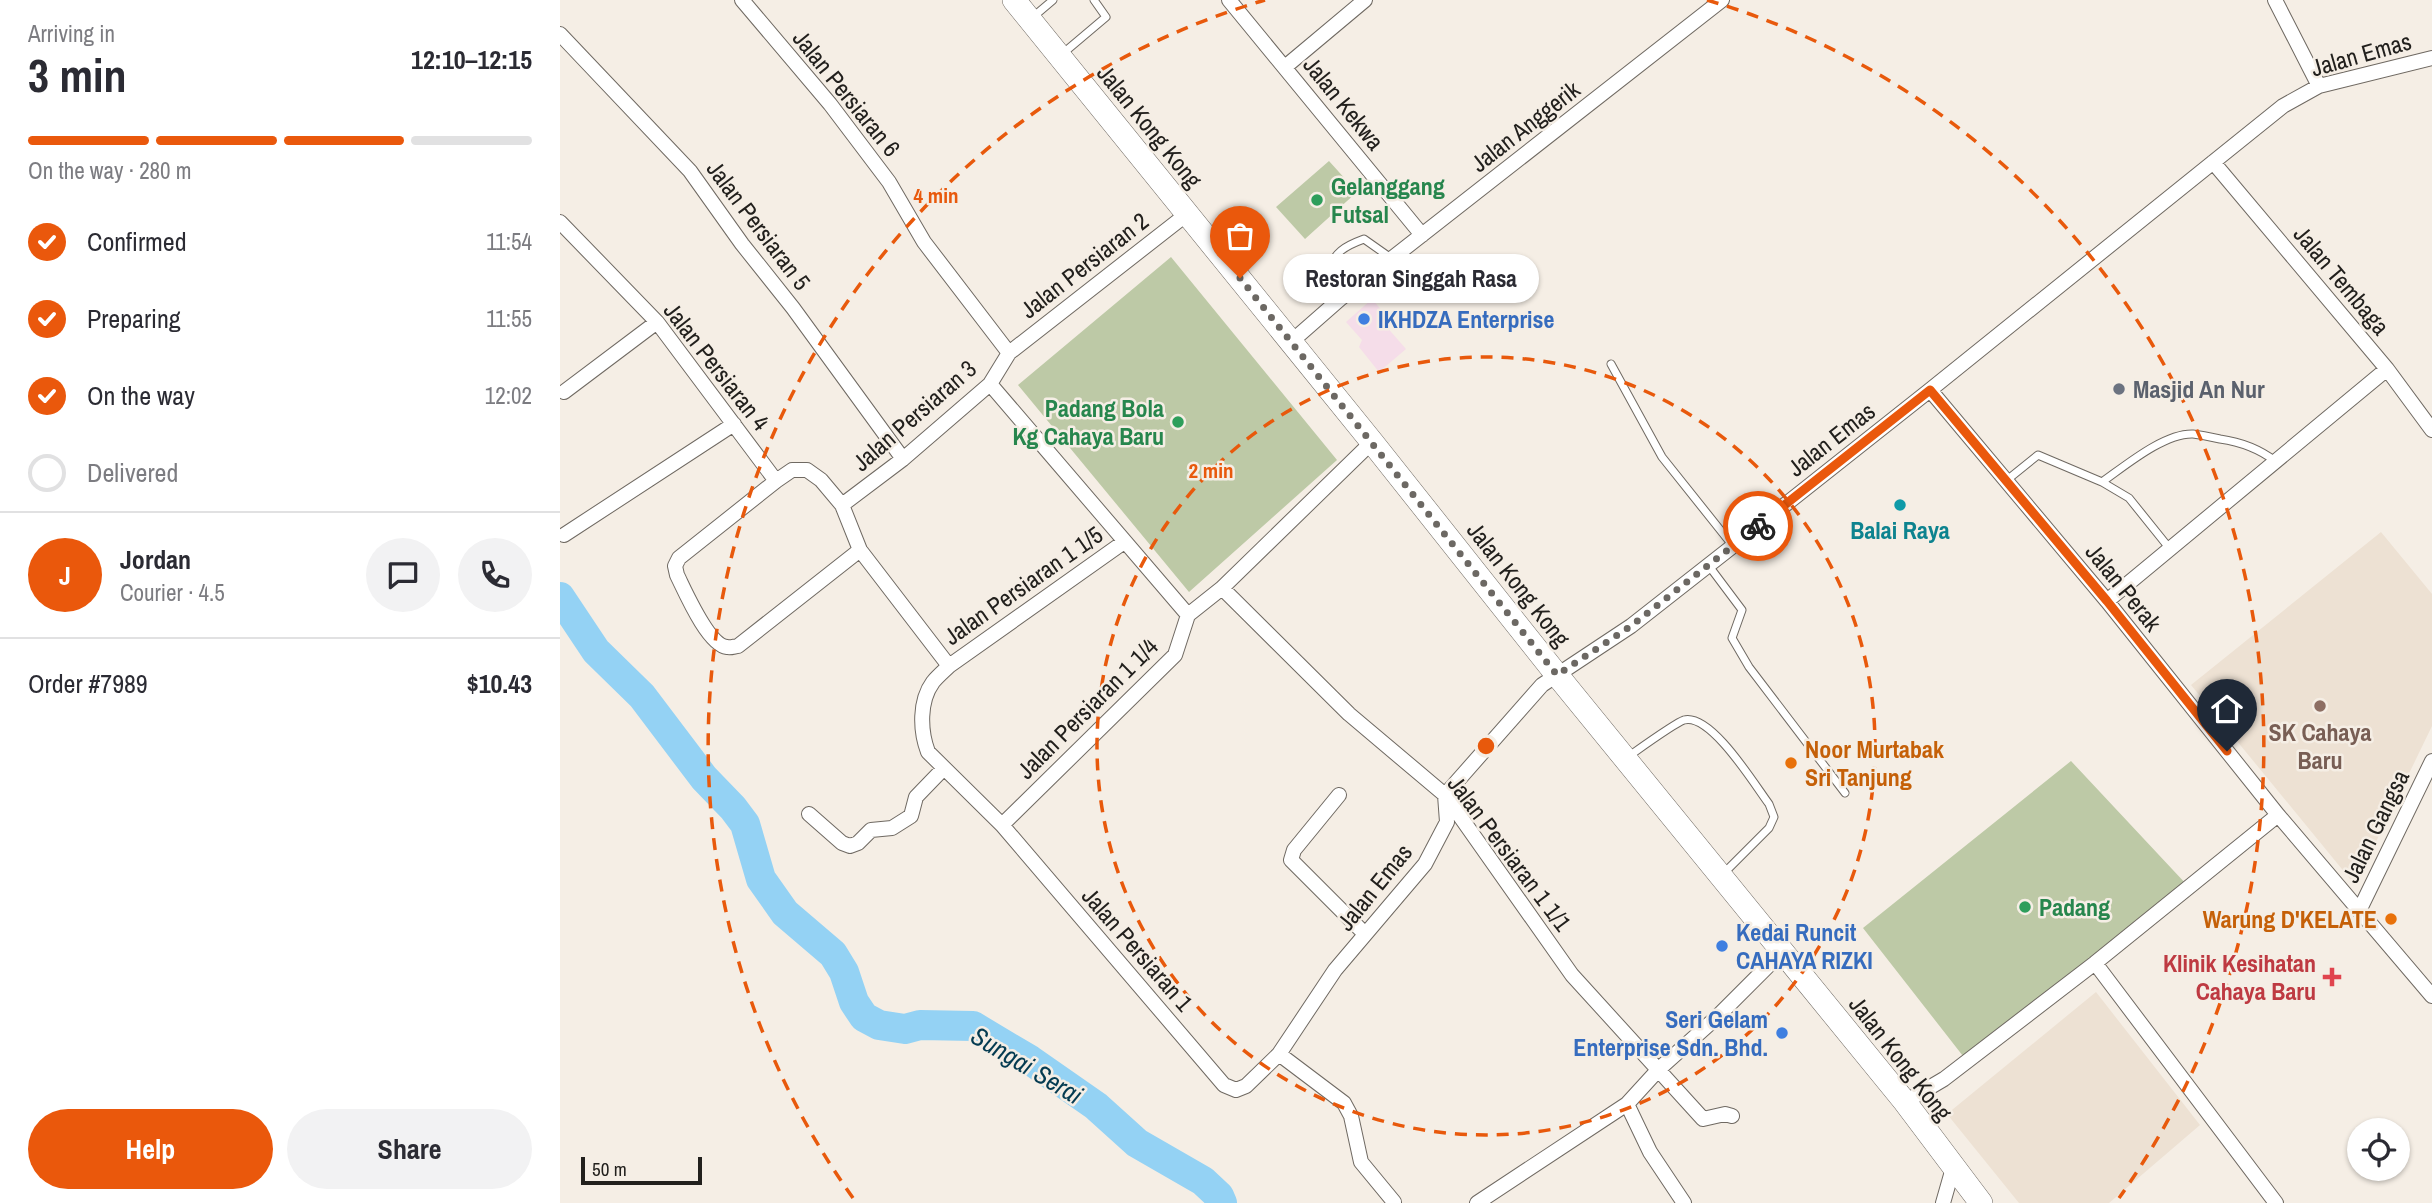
<!DOCTYPE html>
<html lang="en">
<head>
<meta charset="utf-8">
<style>
  body { margin:0; font-family:"Archivo Narrow",sans-serif; background:#f2f2f3; color:#2b2b33; height:100vh; display:flex; flex-direction:column; font-size:26px; white-space:nowrap }
  * { box-sizing:border-box; margin:0 }
  p { font-size:23px; color:#7c7c81 }
  .icon { flex:none; width:38px; height:38px; fill:none; stroke:currentColor; stroke-width:2; stroke-linecap:round; stroke-linejoin:round }
  .map { position:relative; flex:1; overflow:hidden }
  .drawer { display:flex; flex-direction:column; background:#fff; width:560px }
  .drawer>* { flex:none }
  .fabs { position:absolute; left:1787px; top:1118px; display:grid; gap:14px }
  .fabs a { display:grid; place-items:center; width:63px; height:63px; border-radius:50%; background:#fff; box-shadow:0 2px 5px #0004; font-size:35px }
  .scale { position:absolute; left:21px; bottom:18px; width:121px; box-sizing:border-box; padding-left:7px; border:4px solid #22201d; border-top:0; font-size:19px; line-height:24px; white-space:nowrap; color:#22201d; -webkit-text-stroke:5px #f5eee5; paint-order:stroke }
  .pin { position:absolute; display:grid; place-items:center; width:60px; height:60px; color:#fff; margin:-72px -30px; border-radius:50% 50% 50% 0; rotate:-45deg; box-shadow:0 0 7px #0007 }
  .pin .icon { rotate:45deg }
  .courier { position:absolute; display:grid; place-items:center; width:70px; height:70px; margin:-35px; border:5px solid #ea580c; border-radius:50%; background:#fff; color:#222; box-shadow:0 2px 9px #0007 }
  .bubble { position:absolute; height:49px; border-radius:24px; background:#fff; box-shadow:0 2px 5px #0004; font-size:23px; font-weight:700; line-height:49px; text-align:center }
  .headline em { font-style:normal; font-weight:700 }
  .headline div { display:flex; flex-direction:column-reverse }
  .headline { display:flex; align-items:center; justify-content:space-between; height:119px; padding:0 28px }
  h1 { font-size:46px; font-weight:700; line-height:52px }
  .bar { display:grid; grid-template-columns:repeat(4,1fr); gap:10px 7px; align-content:center; height:84px; padding:0 28px }
  .bar i { height:9px; border-radius:5px; background:#e1e1e2 }
  .bar .current { background:#ea580c }
  .bar p { grid-column:span 4 }
  .line { display:flex; align-items:center; gap:18px; padding:0 28px; border-top:2px solid #e1e1e2 }
  .line div { flex:1 }
  .round { display:grid; place-items:center; flex:none; width:74px; height:74px; border-radius:37px; background:#f2f2f3 }
  ol { padding:0 28px; list-style:none }
  li { display:flex; align-items:center; gap:21px; height:77px }
  li p { margin-inline-start:auto }
  li .icon { padding:7px; border-radius:50%; background:#ea580c; color:#fff; stroke-width:4 }
  li:last-child { color:#7c7c81 }
  li i { width:38px; height:38px; border:4px solid #e1e1e2; border-radius:50% }
  .action { display:flex; gap:14px; margin-top:auto; padding:14px 28px }
  .action a { flex:1; height:80px; border-radius:42px; background:#ea580c; color:#fff; font-size:28px; font-weight:700; line-height:80px; text-align:center }
  .action a+a { background:#f2f2f3; color:#2b2b33 }
  main { display:flex; flex:1; min-height:0 }
  .map>svg:first-child { display:block }
</style>
</head>
<body>
<main>
<section class="drawer">
<div class="headline"><div><h1>3 min</h1><p>Arriving in</p></div><em>12:10–12:15</em></div>
<div class="bar"><i class="current"></i><i class="current"></i><i class="current"></i><i></i><p>On the way · 280 m</p></div>
<ol>
<li><svg class="icon" aria-label="check" viewBox="0 0 24 24"><path d="M5 12l5 5 9-10"/></svg>Confirmed<p>11:54</p></li>
<li><svg class="icon" aria-label="check" viewBox="0 0 24 24"><path d="M5 12l5 5 9-10"/></svg>Preparing<p>11:55</p></li>
<li><svg class="icon" aria-label="check" viewBox="0 0 24 24"><path d="M5 12l5 5 9-10"/></svg>On the way<p>12:02</p></li>
<li><i></i>Delivered</li>
</ol>
<div class="line" style="height:126px"><b class="round" style="background:#ea580c;color:#fff">J</b><div><b>Jordan</b><p>Courier · 4.5</p></div><a class="round"><svg class="icon" aria-label="chat" viewBox="0 0 24 24"><path d="M4 5h16v11H9l-5 4z"/></svg></a><a class="round"><svg class="icon" aria-label="phone" viewBox="0 0 24 24"><path d="M5 4h4l2 5-3 2q2 4 5 5l2-3 5 2v4C11 20 4 13 5 4z"/></svg></a></div>
<div class="line" style="height:91px"><div>Order #7989</div><b>$10.43</b></div>
<div class="action"><a>Help</a><a>Share</a></div>
</section>
<div class="map">
<svg width="1872" height="1203" viewBox="0 0 1872 1203">
  <rect width="100%" height="100%" fill="#f5eee5"/>
  <path fill="#f5dde9" d="M812,299L830,320L825,325L846,349L819,372L799,347L802,340L786,322Z"/>
  <path fill="#ede1d3" d="M1821,532L1872,594V726L1795,885L1631,685Z
    M1536,992L1640,1125L1549,1203H1459L1387,1114Z"/>
  <path fill="#bdc9a6" d="M769,161L797,192L745,239L716,207Z
    M611,257L777,460L629,592L458,385Z
    M1511,761L1627,885L1410,1065L1303,928Z"/>
  <g fill="none" stroke-linecap="round" stroke-linejoin="round">
    <path stroke="#94d2f4" stroke-width="30" d="M0,597L36,651L82,696L144,778L173,808L185,824L201,879L225,913L273,954L284,972L294,1002L304,1017L319,1025L345,1029L360,1025L413,1026L470,1060L536,1106L577,1143L643,1181L659,1196L662,1203"/>
    <defs>
      <path id="service" d="M473,17L493,0
        M501,55L546,17L534,0
        M780,299L768,272C774,252 785,246 804,239L831,258
        M1051,364L1102,457L1173,546
        M1447,480L1478,455L1542,482L1569,498L1610,549
        M1542,482C1565,466 1604,433 1633,434C1642,435 1651,437 1660,439C1681,442 1698,448 1715,461
        M1149,566L1182,610L1172,638L1189,667L1285,793
        M1069,756C1079,749 1115,723 1124,720C1151,713 1194,784 1209,804L1214,817L1209,828L1164,873"/>
      <path id="minor" d="M182,0L270,104L329,182L364,242L449,353
        M669,0L862,235
        M1715,0L1759,86
        M0,34L130,171L182,244L233,308L343,459
        M725,67L805,0
        M1653,162L1827,369L1872,430
        M0,222L97,322L216,481L232,470H247L261,480L282,505L300,550L389,666
        M731,342L780,299L1162,0
        M430,384L628,615
        M1370,390L1547,601L1718,815
        M4,392L97,322
        M216,481L119,558L115,566L117,575C125,591 148,645 167,647C171,648 175,646 178,646L300,550
        M282,505L343,459L430,384L449,353L627,214
        M4,535L174,424
        M564,542L389,666C384,671 378,676 373,682C359,701 360,731 368,752L442,825L664,1085L676,1090L686,1086L719,1054L775,970L865,864L887,822L885,795L982,685L1071,626L1173,546L1370,390L1723,106L1759,86L1872,58
        M662,588L789,714L885,795L1012,975L1143,1119L1165,1114L1172,1116
        M1547,601L1827,369
        M779,795L734,850L731,860L805,934
        M249,814L282,843L290,846L298,843L311,830L332,828L351,816L356,797L384,768
        M442,825L615,655L628,615L662,588L812,442
        M1799,911L1872,761
        M1535,963L1716,1203
        M719,1054L784,1103L791,1116L801,1162L834,1202
        M1345,1102L1384,1079L1535,963L1718,815L1872,996
        M1067,1104L1090,1152L1124,1203
        M917,1203L1067,1104L1099,1069L1157,1017L1222,952
        M1383,1203L1393,1168"/>
      <path id="primary" d="M454,0L812,442L997,675L1345,1102L1421,1203"/>
    </defs>
    <use href="#service" stroke="#6f6962" stroke-width="9"/>
    <use href="#minor" stroke="#6f6962" stroke-width="16"/>
    <use href="#primary" stroke="#6f6962" stroke-width="24"/>
    <use href="#service" stroke="#fff" stroke-width="7"/>
    <use href="#minor" stroke="#fff" stroke-width="14"/>
    <use href="#primary" stroke="#fff" stroke-width="23"/>
  </g>
  <g fill="none" stroke-linecap="round" stroke-linejoin="round">
    <path stroke="#6c6863" stroke-width="7" stroke-dasharray="0 12.6" d="M680,278L997,675L1071,626L1198,526"/>
    <path stroke="#ea580c" stroke-width="9" d="M1198,526L1370,390L1547,601L1667,751"/>
  </g>
  <g fill="none" stroke="#e8590c" stroke-width="3.5" stroke-dasharray="12 9">
    <circle cx="926" cy="746" r="389"/>
    <path d="M293 1198A778 778 0 0 1 705 0M1147 0A778 778 0 0 1 1559 1198"/>
  </g>
  <g fill="#2e9e5b" stroke="#f5eee5" stroke-width="2.5">
    <circle cx="757" cy="200" r="7"/>
    <circle cx="618" cy="422" r="7"/>
    <circle cx="1465" cy="907" r="7"/>
  </g>
  <g fill="#3f7fe0" stroke="#f5eee5" stroke-width="2.5">
    <circle cx="804" cy="319" r="7"/>
    <circle cx="1162" cy="946" r="7"/>
    <circle cx="1222" cy="1033" r="7"/>
  </g>
  <circle fill="#6b7280" stroke="#f5eee5" stroke-width="2.5" cx="1559" cy="389" r="7"/>
  <circle fill="#0f9aa8" stroke="#f5eee5" stroke-width="2.5" cx="1340" cy="505" r="7"/>
  <circle fill="#8d6e63" stroke="#f5eee5" stroke-width="2.5" cx="1760" cy="706" r="7"/>
  <g fill="#e8710a" stroke="#f5eee5" stroke-width="2.5">
    <circle cx="1231" cy="763" r="7"/>
    <circle cx="1831" cy="919" r="7"/>
  </g>
  <path fill="#e0444e" stroke="#f5eee5" stroke-width="2.5" d="M1768.5 966.5h7v7h7v7h-7v7h-7v-7h-7v-7h7z"/>
  <g text-anchor="middle" dominant-baseline="central" stroke-width="5" stroke-linejoin="round" paint-order="stroke">
    <g font-size="24" fill="#22201d" stroke="#f5eee5">
      <text transform="translate(1801 54) rotate(-16)">Jalan Emas</text>
      <text transform="translate(287 93) rotate(51)">Jalan Persiaran 6</text>
      <text transform="translate(784 103) rotate(51)">Jalan Kekwa</text>
      <text transform="translate(590 126) rotate(51)">Jalan Kong Kong</text>
      <text transform="translate(965 126) rotate(-38)">Jalan Anggerik</text>
      <text transform="translate(199 225) rotate(53)">Jalan Persiaran 5</text>
      <text transform="translate(524 265) rotate(-38)">Jalan Persiaran 2</text>
      <text transform="translate(1782 280) rotate(50)">Jalan Tembaga</text>
      <text transform="translate(157 366) rotate(52)">Jalan Persiaran 4</text>
      <text transform="translate(354 415) rotate(-41)">Jalan Persiaran 3</text>
      <text transform="translate(1271 439) rotate(-38)">Jalan Emas</text>
      <text transform="translate(959 584) rotate(52)">Jalan Kong Kong</text>
      <text transform="translate(463 585) rotate(-35)">Jalan Persiaran 1 1/5</text>
      <text transform="translate(1564 587) rotate(51)">Jalan Perak</text>
      <text transform="translate(527 708) rotate(-45)">Jalan Persiaran 1 1/4</text>
      <text transform="translate(1815 826) rotate(-64)">Jalan Gangsa</text>
      <text transform="translate(950 853) rotate(53)">Jalan Persiaran 1 1/1</text>
      <text transform="translate(814 887) rotate(-51)">Jalan Emas</text>
      <text transform="translate(578 949) rotate(49)">Jalan Persiaran 1</text>
      <text transform="translate(1341 1058) rotate(52)">Jalan Kong Kong</text>
    </g>
    <g font-size="24" font-weight="bold" fill="#27864d" stroke="#f5eee5" text-anchor="start">
      <text x="771" y="186">Gelanggang<tspan x="771" dy="28">Futsal</tspan></text>
      <text x="604" y="408" text-anchor="end">Padang Bola<tspan x="604" dy="28">Kg Cahaya Baru</tspan></text>
      <text x="1479" y="907">Padang</text>
    </g>
    <g font-size="24" font-weight="bold" fill="#366cbe" stroke="#f5eee5" text-anchor="start">
      <text x="818" y="319">IKHDZA Enterprise</text>
      <text x="1176" y="932">Kedai Runcit<tspan x="1176" dy="28">CAHAYA RIZKI</tspan></text>
      <text x="1208" y="1019" text-anchor="end">Seri Gelam<tspan x="1208" dy="28">Enterprise Sdn. Bhd.</tspan></text>
    </g>
    <g font-size="24" font-weight="bold" fill="#5b616d" stroke="#f5eee5" text-anchor="start">
      <text x="1573" y="389">Masjid An Nur</text>
    </g>
    <g font-size="24" font-weight="bold" fill="#0d838f" stroke="#f5eee5">
      <text x="1340" y="530">Balai Raya</text>
    </g>
    <g font-size="24" font-weight="bold" fill="#785e54" stroke="#f5eee5">
      <text x="1760" y="732">SK Cahaya<tspan x="1760" dy="28">Baru</tspan></text>
    </g>
    <g font-size="24" font-weight="bold" fill="#c56008" stroke="#f5eee5" text-anchor="start">
      <text x="1245" y="749">Noor Murtabak<tspan x="1245" dy="28">Sri Tanjung</tspan></text>
      <text x="1817" y="919" text-anchor="end">Warung D'KELATE</text>
    </g>
    <g font-size="24" font-weight="bold" fill="#be3a42" stroke="#f5eee5" text-anchor="end">
      <text x="1756" y="963">Klinik Kesihatan<tspan x="1756" dy="28">Cahaya Baru</tspan></text>
    </g>
    <g font-size="26" font-style="italic" fill="#043b51" stroke="#f5eee5">
      <text transform="translate(467 1065) rotate(31)">Sungai Serai</text>
    </g>
  </g>
  <circle cx="926" cy="746" r="10" fill="#e8590c" stroke="#f5eee5" stroke-width="3.5"/>
  <g font-size="21" text-anchor="middle" font-weight="bold" fill="#e8590c" stroke="#f5eee5" stroke-width="5" stroke-linejoin="round" paint-order="stroke">
    <text x="376" y="203">4 min</text>
    <text x="651" y="478">2 min</text>
  </g>
</svg>
<div class="fabs">
<a><svg class="icon" aria-label="locate" viewBox="0 0 24 24"><circle cx="12" cy="12" r="6"/><path d="M12 2v4M12 18v4M2 12h4M18 12h4"/></svg></a>
</div>
<div class="scale">50 m</div>
<div class="pin" style="left:680px;top:278px;background:#ea580c"><svg class="icon" aria-label="bag" viewBox="0 0 24 24"><path d="M5 8h14l-1 12H6zM9 8a3 3 0 0 1 6 0"/></svg></div>
<div class="pin" style="left:1667px;top:751px;background:#1f2937"><svg class="icon" aria-label="home" viewBox="0 0 24 24"><path d="M3 11l9-7 9 7M6 9v11h12V9"/></svg></div>
<div class="courier" style="left:1198px;top:526px"><svg class="icon" aria-label="bike" viewBox="0 0 24 24"><circle cx="6" cy="16" r="4"/><circle cx="18" cy="16" r="4"/><path d="M6 16l4-8h5l3 8M10 8l3 8H6M13 5h3"/></svg></div>
<div class="bubble" style="left:723px;top:254px;width:256px">Restoran Singgah Rasa</div>
</div>
</main>
</body>
</html>
